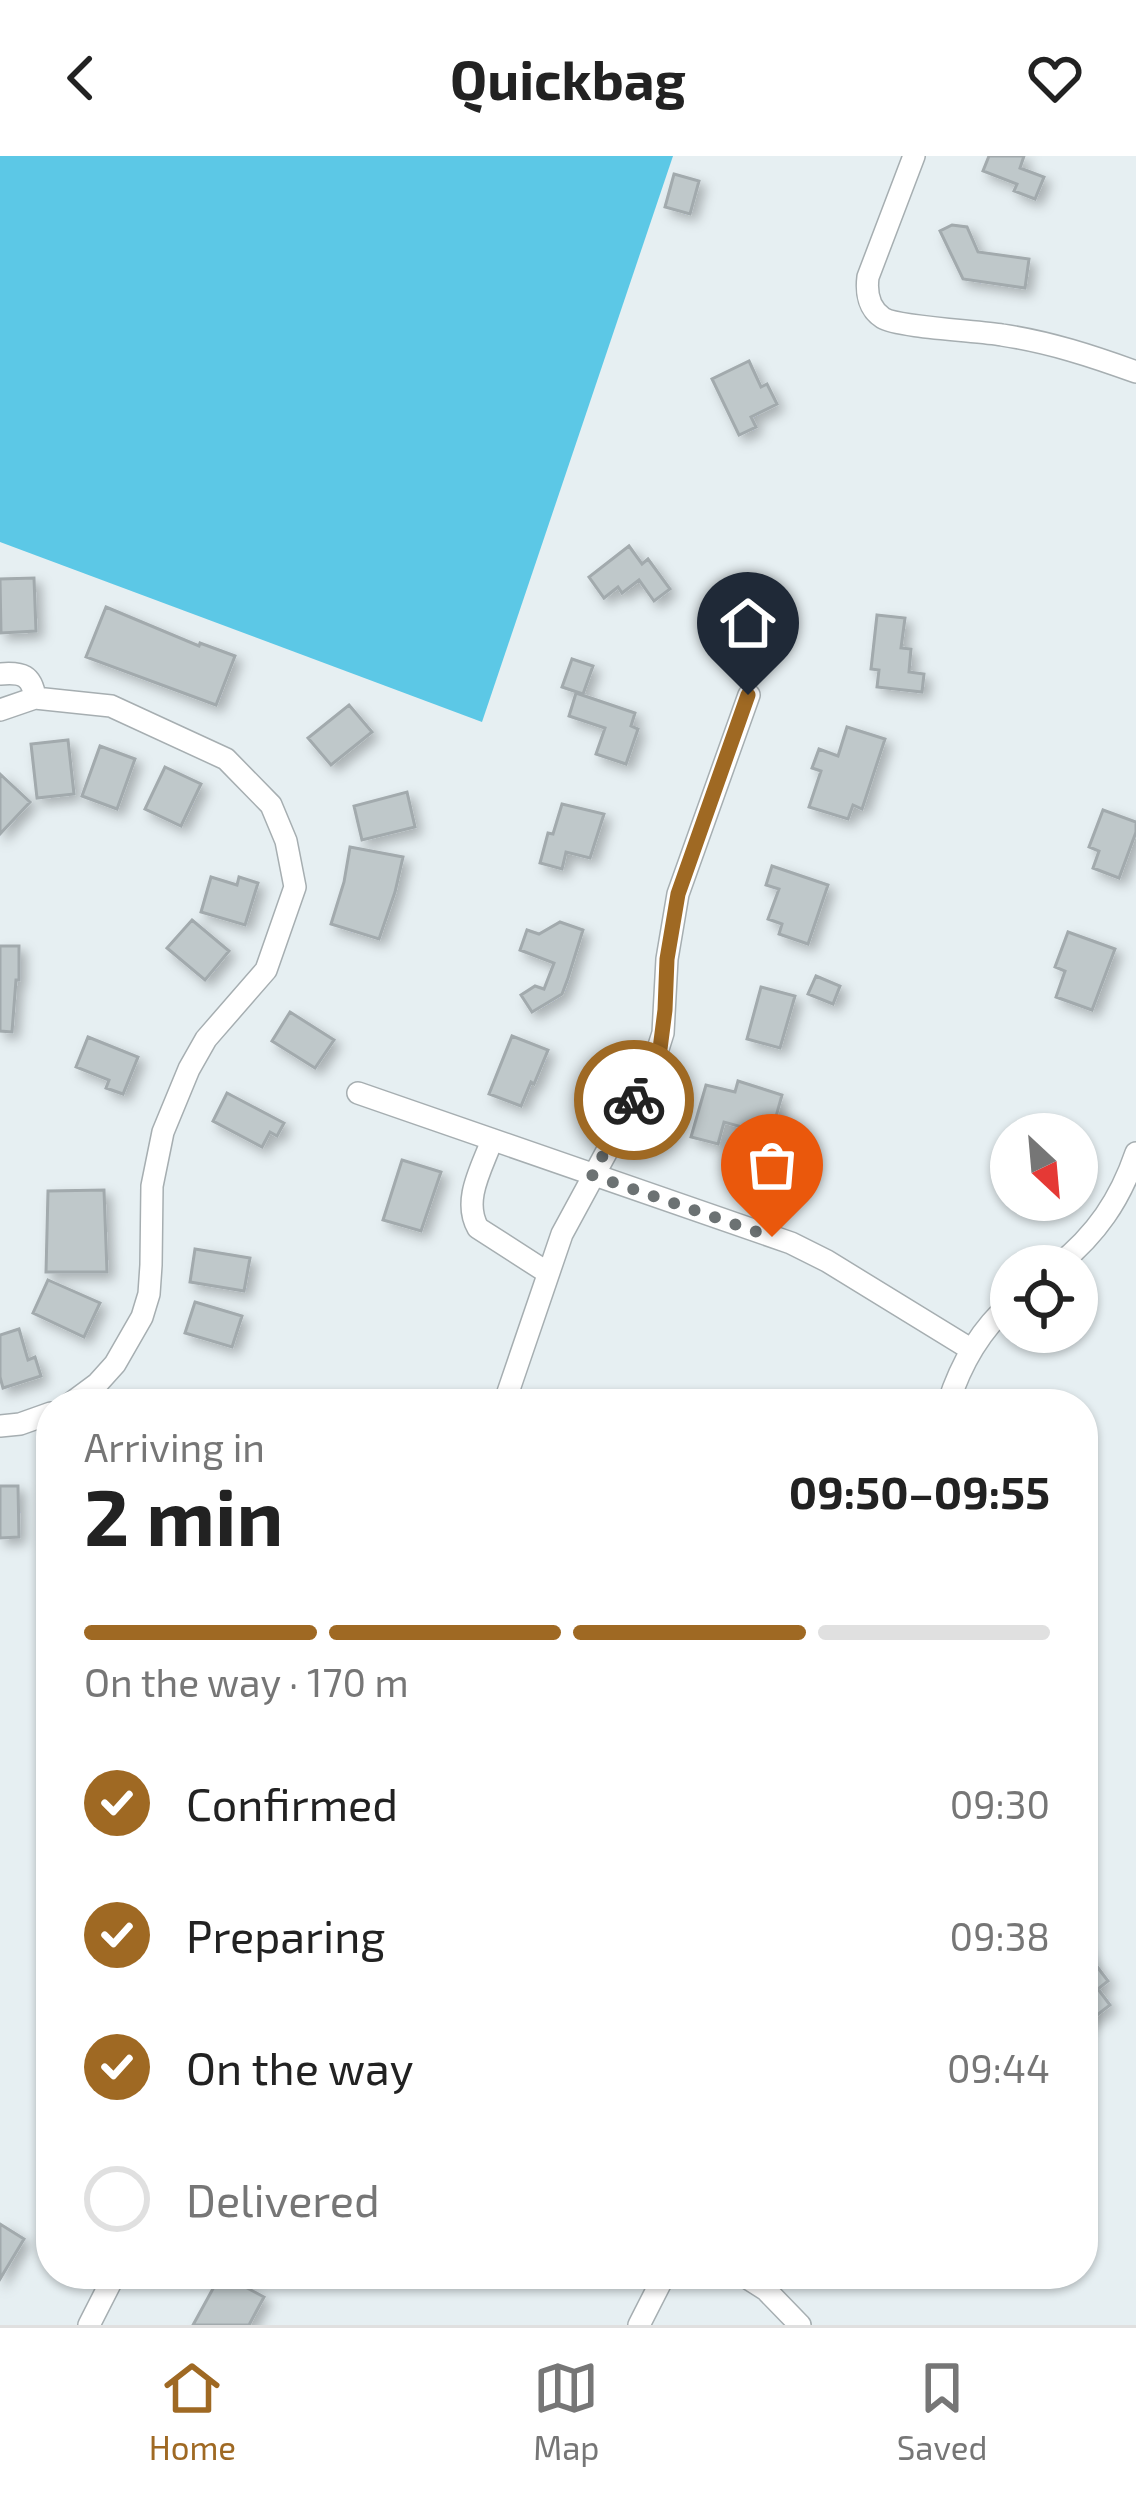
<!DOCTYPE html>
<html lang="en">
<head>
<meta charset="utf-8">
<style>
  body { margin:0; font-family:"Exo 2",sans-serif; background:#f6f6f6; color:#222; height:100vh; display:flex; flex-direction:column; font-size:45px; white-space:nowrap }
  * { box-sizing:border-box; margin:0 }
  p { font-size:39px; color:#767676 }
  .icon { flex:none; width:66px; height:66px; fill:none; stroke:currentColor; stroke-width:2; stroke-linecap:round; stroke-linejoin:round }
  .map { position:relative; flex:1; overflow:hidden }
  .sheet { position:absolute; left:36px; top:1233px; width:1062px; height:900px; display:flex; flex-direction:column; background:#fff; border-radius:48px; box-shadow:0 3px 9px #0004 }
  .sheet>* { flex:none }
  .needle { width:78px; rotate:154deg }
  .controls { position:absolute; left:990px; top:957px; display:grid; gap:24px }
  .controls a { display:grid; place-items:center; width:108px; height:108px; border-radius:50%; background:#fff; box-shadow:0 3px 9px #0004; font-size:60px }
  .pin { position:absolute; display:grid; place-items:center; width:102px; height:102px; color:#fff; margin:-123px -51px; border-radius:50% 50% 50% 0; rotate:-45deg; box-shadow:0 0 12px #0007 }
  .pin .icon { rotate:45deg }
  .courier { position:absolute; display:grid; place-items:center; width:120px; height:120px; margin:-60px; border:9px solid #9f6923; border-radius:50%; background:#fff; color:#222; box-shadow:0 3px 15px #0007 }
  .headline em { font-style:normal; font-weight:700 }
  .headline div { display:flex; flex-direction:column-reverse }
  .headline { display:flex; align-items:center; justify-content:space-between; height:204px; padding:0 48px }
  h1 { font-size:78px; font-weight:700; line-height:90px }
  .bar { display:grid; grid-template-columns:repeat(4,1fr); gap:18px 12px; align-content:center; height:144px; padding:0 48px }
  .bar i { height:15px; border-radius:9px; background:#e0e0e0 }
  .bar .on { background:#9f6923 }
  .bar p { grid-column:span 4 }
  ol { padding:0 48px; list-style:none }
  li { display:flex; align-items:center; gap:36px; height:132px }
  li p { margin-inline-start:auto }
  li .icon { padding:12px; border-radius:50%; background:#9f6923; color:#fff; stroke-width:4 }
  li:last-child { color:#767676 }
  li i { width:66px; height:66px; border:6px solid #e0e0e0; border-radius:50% }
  header { display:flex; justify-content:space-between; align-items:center; height:156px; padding:0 48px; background:#fff; font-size:54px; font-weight:700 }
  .menu { display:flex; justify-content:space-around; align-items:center; height:168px; border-top:3px solid #e0e0e0; background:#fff; font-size:33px; color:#767676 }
  .menu a { display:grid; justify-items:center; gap:6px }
  .menu .on { color:#9f6923 }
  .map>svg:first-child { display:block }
</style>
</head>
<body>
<header><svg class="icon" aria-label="back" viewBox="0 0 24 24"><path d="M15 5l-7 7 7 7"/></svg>Quickbag<svg class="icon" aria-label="heart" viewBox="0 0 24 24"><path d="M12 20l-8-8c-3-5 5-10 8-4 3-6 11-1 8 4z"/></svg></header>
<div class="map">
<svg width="1136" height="2169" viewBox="0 0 1136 2169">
  <defs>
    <filter id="shadow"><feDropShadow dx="6" dy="6" stdDeviation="6" flood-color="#0004"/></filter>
  </defs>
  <rect width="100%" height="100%" fill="#e6eff2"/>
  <path fill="#5cc8e6" d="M0,0H673L482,566L0,386Z"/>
  <path fill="#bfc8ca" stroke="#a2aaad" stroke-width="3" filter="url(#shadow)" d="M989,0H1024L1020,12L1044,21L1035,43L1014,35L1017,28L983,15Z
    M674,18L699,25L690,58L665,51Z
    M952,69L967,71L978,96L1029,103L1025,132L963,123L940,75Z
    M749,205L761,231L767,228L777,248L751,261L756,271L739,279L712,223Z
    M629,390L642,408L648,403L670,433L654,445L639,424L622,437L618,431L604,442L589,421Z
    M34,422L36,475L1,477L0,423Z
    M106,451L199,490L200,487L235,500L216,549L86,501Z
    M877,459L905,462L901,492L911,493L909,516L924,518L922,536L877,531L879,514L871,513Z
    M572,503L593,510L583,538L562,531Z
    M576,537L635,557L631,570L638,573L626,608L596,598L605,572L569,560Z
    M349,549L372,576L331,609L308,582Z
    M847,571L885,583L862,653L853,649L848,663L809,651L821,615L812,612L819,593L838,600Z
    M68,584L74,638L37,642L31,588Z
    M100,590L135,603L117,653L82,640Z
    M165,611L201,628L181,670L145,653Z
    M0,618L30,646L0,678Z
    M407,636L415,671L362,684L354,650Z
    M562,648L604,658L590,702L566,696L562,713L540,707L548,677L553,678Z
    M1103,654L1136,666V676L1119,722L1093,712L1099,695L1089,691Z
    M350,691L403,701L395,736L379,783L331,768L344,726Z
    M772,710L828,729L808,788L779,778L782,768L768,763L779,733L766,729Z
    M211,721L237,729L239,721L258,727L245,769L201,756Z
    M192,764L229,795L205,824L167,792Z
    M560,766L583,774L568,822L562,838L532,856L521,839L535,830L544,833L554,807L520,794L527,774L539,778Z
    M1068,776L1115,793L1092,854L1056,841L1065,815L1055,811Z
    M0,790H19V824H16L12,876L0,875Z
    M816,820L840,830L833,848L808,838Z
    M761,831L795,840L780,892L747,883Z
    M290,856L334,884L315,912L272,885Z
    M512,880L548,894L534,928L531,926L521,950L489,938Z
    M88,881L138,901L123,938L106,932L109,924L76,911Z
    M738,925L782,939L770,982L786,987L777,1019L747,1010L757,975L724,966L718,988L691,981L706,929L735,936Z
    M227,937L284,967L277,980L270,976L262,991L213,965Z
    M402,1004L441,1016L421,1075L383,1064Z
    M104,1034L107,1116H46L48,1035Z
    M195,1093L250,1102L244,1135L190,1126Z
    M48,1124L100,1147L84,1181L33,1157Z
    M195,1146L242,1160L232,1191L185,1177Z
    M19,1173L28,1204L35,1201L41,1220L3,1232L0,1221V1179Z
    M0,1330H18L19,1381L0,1382Z
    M1083,1792L1108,1825L1098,1833L1110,1849L1083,1870Z
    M0,2068L24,2083L0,2123Z
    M221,2118L264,2141L249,2169H193Z"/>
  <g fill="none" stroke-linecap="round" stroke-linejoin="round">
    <defs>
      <path id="minor" d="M914,0L868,121C866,137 869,153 883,162C897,171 979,175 1002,179C1049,186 1092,200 1136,216
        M0,518C22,516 32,519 35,542
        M0,554L35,542L111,550L226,603L271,649L286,685L295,731L266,814L206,883L189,913L163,976L152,1030L151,1109L149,1138L142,1161L115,1208L97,1228L70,1248
        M358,937L791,1087L827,1105L972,1194
        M492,984C482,1012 462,1044 478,1072L548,1117
        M1057,1110C1096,1079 1120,1044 1136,997
        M504,1248L562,1078L652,912L663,877L667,803L678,738L749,539
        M948,1248C960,1210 981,1173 1011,1147
        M0,1270L20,1268L51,1257
        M741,2118L766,2134L800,2169
        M89,2169L115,2118
        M639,2169L665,2118"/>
    </defs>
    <use href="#minor" stroke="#a6aeb1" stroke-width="24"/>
    <use href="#minor" stroke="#fff" stroke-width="21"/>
  </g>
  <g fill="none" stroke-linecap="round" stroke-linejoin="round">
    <path stroke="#6c7273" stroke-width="12" stroke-dasharray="0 21.6" d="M634,944L592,1019L772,1081"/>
    <path stroke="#9f6923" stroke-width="15" d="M634,944L660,893L665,854L667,803L678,738L748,539"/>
  </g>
</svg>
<div class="controls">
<a><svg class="needle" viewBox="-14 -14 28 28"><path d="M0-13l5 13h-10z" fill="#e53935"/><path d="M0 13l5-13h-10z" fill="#767676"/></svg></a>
<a><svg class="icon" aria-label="locate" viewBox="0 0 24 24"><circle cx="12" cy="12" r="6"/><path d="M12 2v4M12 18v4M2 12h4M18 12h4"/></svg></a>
</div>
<div class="pin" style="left:772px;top:1081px;background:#ea580c"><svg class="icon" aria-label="bag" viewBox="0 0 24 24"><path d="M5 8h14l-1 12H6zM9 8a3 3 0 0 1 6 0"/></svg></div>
<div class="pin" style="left:748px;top:539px;background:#1f2937"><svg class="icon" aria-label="home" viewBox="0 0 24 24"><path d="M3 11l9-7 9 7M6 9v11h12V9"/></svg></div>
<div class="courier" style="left:634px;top:944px"><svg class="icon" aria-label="bike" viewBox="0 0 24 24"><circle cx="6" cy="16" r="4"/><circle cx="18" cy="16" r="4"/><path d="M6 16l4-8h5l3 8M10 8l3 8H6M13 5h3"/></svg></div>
<section class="sheet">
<div class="headline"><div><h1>2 min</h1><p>Arriving in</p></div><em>09:50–09:55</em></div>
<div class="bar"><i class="on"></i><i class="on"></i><i class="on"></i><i></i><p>On the way · 170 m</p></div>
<ol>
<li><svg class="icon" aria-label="check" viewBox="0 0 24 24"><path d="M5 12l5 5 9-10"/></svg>Confirmed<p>09:30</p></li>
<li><svg class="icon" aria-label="check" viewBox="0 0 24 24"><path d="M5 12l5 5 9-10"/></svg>Preparing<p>09:38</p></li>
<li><svg class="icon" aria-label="check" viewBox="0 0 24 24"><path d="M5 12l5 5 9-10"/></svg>On the way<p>09:44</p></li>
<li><i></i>Delivered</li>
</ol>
</section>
</div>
<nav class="menu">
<a class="on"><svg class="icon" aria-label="home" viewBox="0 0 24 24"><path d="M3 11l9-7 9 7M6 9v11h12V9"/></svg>Home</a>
<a><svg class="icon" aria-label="map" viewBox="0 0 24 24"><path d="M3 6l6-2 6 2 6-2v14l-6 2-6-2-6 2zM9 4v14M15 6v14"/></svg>Map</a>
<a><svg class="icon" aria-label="saved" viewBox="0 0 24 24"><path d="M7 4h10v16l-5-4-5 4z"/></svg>Saved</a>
</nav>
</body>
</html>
